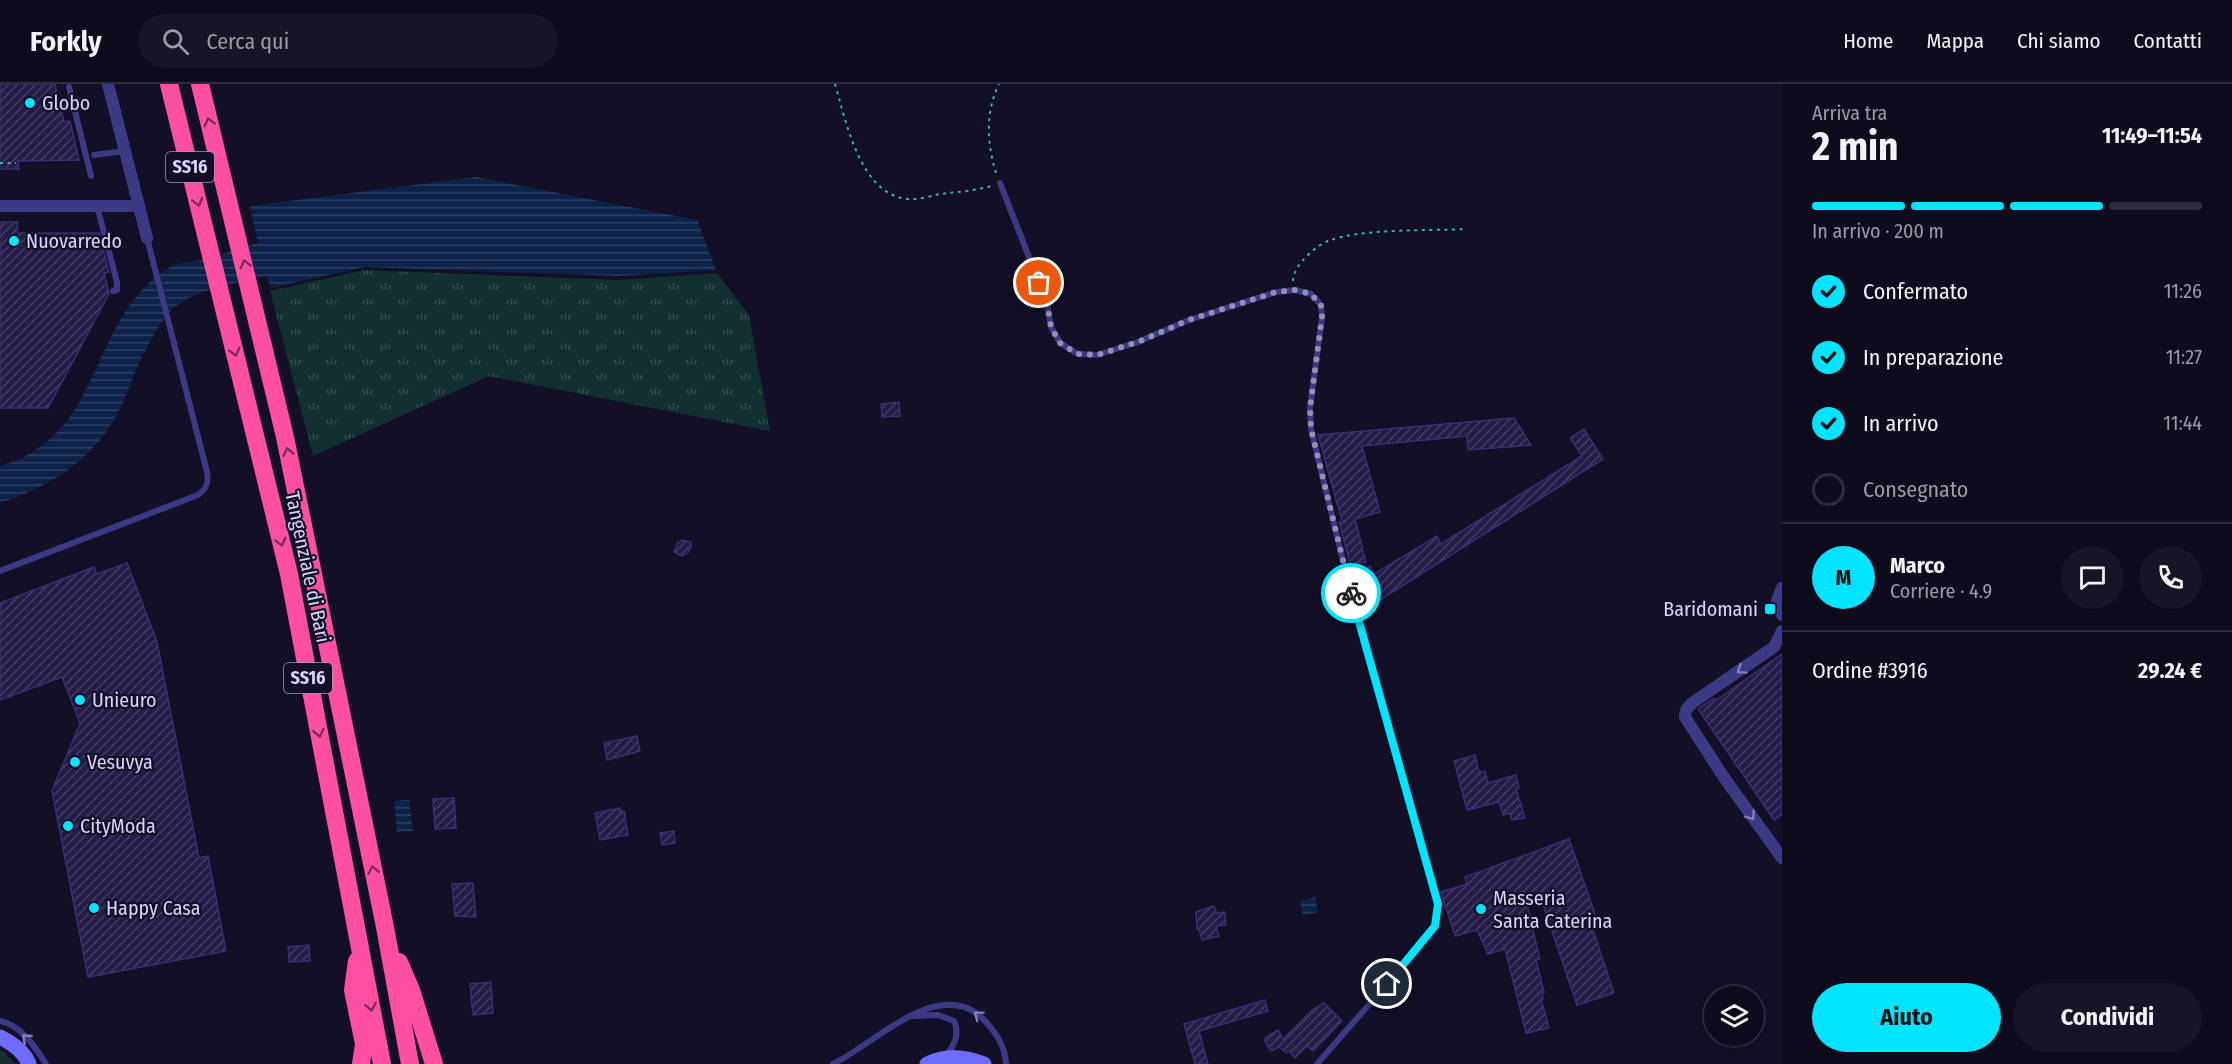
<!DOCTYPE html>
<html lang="it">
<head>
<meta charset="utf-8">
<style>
  body { margin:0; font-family:"Fira Sans Condensed",sans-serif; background:#171425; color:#f1f3f6; height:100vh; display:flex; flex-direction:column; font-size:22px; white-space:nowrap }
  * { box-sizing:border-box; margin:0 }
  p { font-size:20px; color:#9b9ba3 }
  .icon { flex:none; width:33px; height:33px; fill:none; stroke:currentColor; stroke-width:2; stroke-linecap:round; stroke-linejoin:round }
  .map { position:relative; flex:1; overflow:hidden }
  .panel { display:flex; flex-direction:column; background:#0e0b1c; width:450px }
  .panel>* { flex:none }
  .tools { position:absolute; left:1704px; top:902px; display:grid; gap:12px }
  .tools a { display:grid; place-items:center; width:60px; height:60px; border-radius:50%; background:#0e0b1c; box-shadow:0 3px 15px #0003,0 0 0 2px #2e2b3b; font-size:30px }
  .pin { position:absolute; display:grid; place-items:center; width:51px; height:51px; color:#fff; margin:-26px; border:3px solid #fff; border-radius:50%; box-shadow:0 2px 6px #0007 }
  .courier { position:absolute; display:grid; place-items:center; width:60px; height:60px; margin:-30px; border:4px solid #00e5ff; border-radius:50%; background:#fff; color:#222; box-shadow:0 2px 8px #0007 }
  .overview em { font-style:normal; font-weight:700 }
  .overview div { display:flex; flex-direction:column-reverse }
  .overview { display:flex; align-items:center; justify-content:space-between; height:102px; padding:0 30px }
  h1 { font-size:39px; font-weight:700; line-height:45px }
  .bar { display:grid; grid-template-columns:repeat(4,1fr); gap:9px 6px; align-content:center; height:72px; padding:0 30px }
  .bar i { height:8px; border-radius:4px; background:#2e2b3b }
  .bar .current { background:#00e5ff }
  .bar p { grid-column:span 4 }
  .line { display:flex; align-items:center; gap:15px; padding:0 30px; border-top:2px solid #2e2b3b }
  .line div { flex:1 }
  .round { display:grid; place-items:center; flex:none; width:63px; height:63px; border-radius:32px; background:#171425 }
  ol { padding:0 30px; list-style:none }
  li { display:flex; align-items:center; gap:18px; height:66px }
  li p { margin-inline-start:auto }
  li .icon { padding:6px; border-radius:50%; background:#00e5ff; color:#111; stroke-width:4 }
  li:last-child { color:#9b9ba3 }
  li i { width:33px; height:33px; border:3px solid #2e2b3b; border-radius:50% }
  .primary-button { display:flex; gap:12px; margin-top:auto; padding:12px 30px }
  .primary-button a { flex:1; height:69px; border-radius:36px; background:#00e5ff; color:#111; font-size:24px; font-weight:700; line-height:69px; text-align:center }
  .primary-button a+a { background:#171425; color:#f1f3f6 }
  header { display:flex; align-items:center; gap:36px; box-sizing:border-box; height:84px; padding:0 30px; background:#0e0b1c; border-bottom:2px solid #2e2b3b }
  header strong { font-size:28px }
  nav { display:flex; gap:33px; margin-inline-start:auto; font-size:21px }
  .search { width:420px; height:54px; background:#171425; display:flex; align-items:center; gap:15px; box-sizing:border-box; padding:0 21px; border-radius:33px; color:#9b9ba3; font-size:22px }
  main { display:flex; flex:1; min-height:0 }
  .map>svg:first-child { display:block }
</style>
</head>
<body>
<header>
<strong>Forkly</strong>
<div class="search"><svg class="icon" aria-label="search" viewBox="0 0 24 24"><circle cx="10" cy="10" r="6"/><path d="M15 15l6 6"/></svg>Cerca qui</div>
<nav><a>Home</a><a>Mappa</a><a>Chi siamo</a><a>Contatti</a></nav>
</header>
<main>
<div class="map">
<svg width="1782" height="980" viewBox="0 0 1782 980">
  <defs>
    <pattern id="grass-tufts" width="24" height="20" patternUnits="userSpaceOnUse" patternTransform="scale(1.5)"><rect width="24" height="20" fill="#12302f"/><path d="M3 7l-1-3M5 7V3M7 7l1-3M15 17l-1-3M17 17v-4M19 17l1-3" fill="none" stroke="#344d4e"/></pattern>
    <pattern id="water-rules" width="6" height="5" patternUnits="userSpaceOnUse" patternTransform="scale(1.5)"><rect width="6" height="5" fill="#0c2248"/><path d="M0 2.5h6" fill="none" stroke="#2f4163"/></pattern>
    <pattern id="building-hatch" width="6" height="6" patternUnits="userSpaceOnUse" patternTransform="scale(1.5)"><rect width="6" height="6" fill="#241b47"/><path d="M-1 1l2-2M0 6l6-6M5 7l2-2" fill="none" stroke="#433b63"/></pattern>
  </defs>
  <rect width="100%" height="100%" fill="#130f26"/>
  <path fill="url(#grass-tufts)" d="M364,186L619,196L717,189L749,231L770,347L489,292L313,372L270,207Z
    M0,965L16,980H0Z"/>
  <path fill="url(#water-rules)" d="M476,93L697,136L716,186L620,192L364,183L271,204L267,192C237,199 202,203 176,222C163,231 146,265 139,279C131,297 125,317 115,334C90,378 47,404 0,419V382C108,351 85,235 170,183C177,178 188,179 196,177C217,173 237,165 258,159L250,122Z
    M409,716L413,747L397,748L394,717Z
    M1315,813L1318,828L1303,831L1300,817Z"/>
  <path fill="url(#building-hatch)" stroke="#3b2d73" stroke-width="1.5" d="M0,0H55L64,38L70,37L79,76L18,77L19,85H0Z
    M0,138H17L18,149H99L109,188L104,189L109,210L48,324H0Z
    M899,318L900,332L882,333L881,320Z
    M1514,334L1531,361L1468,366L1467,352L1362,362L1380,428L1355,435L1366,478L1350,480L1339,438L1342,437L1318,351Z
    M1584,345L1603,375L1364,526L1355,496L1370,482L1374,490L1437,452L1441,460L1582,372L1570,354Z
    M682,456L691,458V463L688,469L682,472L674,468L677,459Z
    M127,479L157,558L199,774L208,772L226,867L88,893L52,707L80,639L62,593L0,616V519L94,483L97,490Z
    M1782,570V730L1774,736L1698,625L1714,614L1716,616Z
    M637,652L640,667L607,676L604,659Z
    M1475,671L1479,688L1485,687L1488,699L1516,691L1519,704L1516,705L1525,734L1512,736L1510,729L1503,731L1499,718L1467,726L1454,677Z
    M454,714L456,744L435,745L433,715Z
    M620,724V727H624L628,751L600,756L595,729Z
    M674,747L675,759L662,761L660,749Z
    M1569,755L1596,833L1590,837L1614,909L1577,921L1539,809L1525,813L1540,875H1536L1544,909H1542L1543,915H1541L1549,944L1526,949L1505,865L1488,870L1477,846L1455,852L1441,808L1467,800L1465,793Z
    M473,799L476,833L455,832L452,800Z
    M1214,822L1217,829L1225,828L1226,841L1216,842L1219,852L1202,856L1199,845H1197L1196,828Z
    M309,861L310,877L289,878L288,863Z
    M491,898L493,929L473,931L470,900Z
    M1265,916L1268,927L1199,947L1208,980H1195L1184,940Z
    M1324,919L1342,937L1313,967L1307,962L1295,974L1289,967L1286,969L1279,963L1271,967L1265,958V954L1278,946L1283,955L1312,926Z"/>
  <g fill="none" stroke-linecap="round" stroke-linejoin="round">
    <path stroke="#2fb8b0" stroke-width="2" stroke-dasharray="3 4.5" stroke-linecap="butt" d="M835,0C846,37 860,111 908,115C918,116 930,112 940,110C957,108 974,107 991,102
      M0,79H16
      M996,89C987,60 985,28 999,0
      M1293,197C1293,182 1314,163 1328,157C1362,144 1429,147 1466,145"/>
    <path stroke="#3d3a85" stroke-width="6" d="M69,3L91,92
      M94,71L125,67
      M1000,99L1047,219L1051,243L1060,259L1078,270L1097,271L1138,258L1189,236L1276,208L1295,206L1311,210L1321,221L1322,233L1310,324L1311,345L1351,510L1438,821L1435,842L1415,868L1317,980
      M97,122L117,198V206L113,207
      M0,487L198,411C207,405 209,398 207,388L147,154
      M913,932L938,931L954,937C960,950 955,961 946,971
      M0,937C20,940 36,964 46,980
      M833,980C875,960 943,887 987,939C998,952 1005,963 1006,980"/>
    <path stroke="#3d3a85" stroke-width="12" d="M108,0L147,154
      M0,122H139
      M1782,504L1777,517L1782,531
      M1782,547L1774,563L1692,619L1686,626L1685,633L1723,692L1782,774"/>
    <path stroke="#6f6bff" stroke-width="15" d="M0,953C12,959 24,967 29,980
      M927,980C947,971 964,972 984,980"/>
    <path stroke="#ff4fa3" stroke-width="18" d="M169,0L289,490L382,980
      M200,0L285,353L385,843L410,980
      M357,877L353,906L364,960L361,980
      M399,878L411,906L434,980"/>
  </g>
  <defs><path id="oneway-chevron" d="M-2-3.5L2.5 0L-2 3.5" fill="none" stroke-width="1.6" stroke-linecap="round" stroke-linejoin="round" transform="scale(1.5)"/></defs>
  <g stroke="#7d2c5e">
    <use href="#oneway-chevron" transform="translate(209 38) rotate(-104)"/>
    <use href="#oneway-chevron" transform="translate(198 118) rotate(76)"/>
    <use href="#oneway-chevron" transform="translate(245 180) rotate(-104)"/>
    <use href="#oneway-chevron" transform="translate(235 268) rotate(76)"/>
    <use href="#oneway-chevron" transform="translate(288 368) rotate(-102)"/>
    <use href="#oneway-chevron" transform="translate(281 458) rotate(76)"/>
    <use href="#oneway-chevron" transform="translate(319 649) rotate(79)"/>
    <use href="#oneway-chevron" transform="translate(373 786) rotate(-101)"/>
    <use href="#oneway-chevron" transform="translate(371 923) rotate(79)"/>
  </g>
  <g stroke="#837fbc">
    <use href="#oneway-chevron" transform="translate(1741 586) rotate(146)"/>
    <use href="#oneway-chevron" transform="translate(1751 732) rotate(55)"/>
    <use href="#oneway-chevron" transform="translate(978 931) rotate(-143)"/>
    <use href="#oneway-chevron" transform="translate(26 954) rotate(-139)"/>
  </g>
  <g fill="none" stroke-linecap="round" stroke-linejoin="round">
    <path stroke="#948fb3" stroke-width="6" stroke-dasharray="0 10.8" d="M1039,199L1047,219L1051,243L1060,259L1078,270L1097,271L1138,258L1189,236L1276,208L1295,206L1311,210L1321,221L1322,233L1310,324L1311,345L1351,509"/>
    <path stroke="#00e5ff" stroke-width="8" d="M1351,509L1438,820L1435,842L1387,900"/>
  </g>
  <g fill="#00e5ff" stroke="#130f26" stroke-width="2">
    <circle cx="30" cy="19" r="6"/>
    <circle cx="14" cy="157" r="6"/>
    <rect x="1764" y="519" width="12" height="12" rx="3"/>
    <circle cx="80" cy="616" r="6"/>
    <circle cx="75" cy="678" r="6"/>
    <circle cx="68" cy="742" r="6"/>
    <circle cx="94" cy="824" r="6"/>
    <circle cx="1481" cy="825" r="6"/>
  </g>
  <g text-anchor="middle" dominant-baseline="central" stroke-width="4.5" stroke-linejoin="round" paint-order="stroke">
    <g fill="#130f26" stroke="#9e99be" stroke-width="1.5">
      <rect x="166" y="68" width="48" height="30" rx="4.5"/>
      <rect x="284" y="579" width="48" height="30" rx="4.5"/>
    </g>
    <g font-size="18" font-weight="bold" fill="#d9d4ff">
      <text x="190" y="83">SS16</text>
      <text x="308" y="594">SS16</text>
    </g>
    <g font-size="20" fill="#d9d4ff" stroke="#130f26" text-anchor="start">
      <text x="42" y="19">Globo</text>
      <text x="26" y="157">Nuovarredo</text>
      <text x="1758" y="525" text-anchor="end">Baridomani</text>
      <text x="92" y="616">Unieuro</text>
      <text x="87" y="678">Vesuvya</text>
      <text x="80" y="742">CityModa</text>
      <text x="1493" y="814">Masseria<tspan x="1493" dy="23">Santa Caterina</tspan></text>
      <text x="106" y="824">Happy Casa</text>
    </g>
    <g font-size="20" fill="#d9d4ff" stroke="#130f26">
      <text transform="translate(308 483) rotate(78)">Tangenziale di Bari</text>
    </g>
  </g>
</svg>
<div class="tools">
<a><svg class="icon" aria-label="layers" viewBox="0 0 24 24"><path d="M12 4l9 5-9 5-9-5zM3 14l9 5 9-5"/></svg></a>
</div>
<div class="pin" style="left:1039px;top:199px;background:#ea580c"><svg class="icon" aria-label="bag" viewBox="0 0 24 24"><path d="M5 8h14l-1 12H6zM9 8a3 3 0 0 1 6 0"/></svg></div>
<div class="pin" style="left:1387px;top:900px;background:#1f2937"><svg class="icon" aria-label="home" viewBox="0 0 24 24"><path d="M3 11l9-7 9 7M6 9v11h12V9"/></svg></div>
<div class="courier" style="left:1351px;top:509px"><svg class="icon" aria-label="bike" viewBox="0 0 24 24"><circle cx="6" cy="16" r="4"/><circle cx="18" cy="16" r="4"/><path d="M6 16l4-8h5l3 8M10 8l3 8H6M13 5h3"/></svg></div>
</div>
<section class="panel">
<div class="overview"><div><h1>2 min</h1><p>Arriva tra</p></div><em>11:49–11:54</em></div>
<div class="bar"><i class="current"></i><i class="current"></i><i class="current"></i><i></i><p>In arrivo · 200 m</p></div>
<ol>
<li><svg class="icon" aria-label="check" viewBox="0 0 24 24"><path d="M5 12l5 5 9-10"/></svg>Confermato<p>11:26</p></li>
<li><svg class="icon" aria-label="check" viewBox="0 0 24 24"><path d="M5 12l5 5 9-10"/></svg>In preparazione<p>11:27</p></li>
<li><svg class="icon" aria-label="check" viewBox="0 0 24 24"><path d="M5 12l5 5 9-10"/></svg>In arrivo<p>11:44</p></li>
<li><i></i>Consegnato</li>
</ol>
<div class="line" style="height:108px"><b class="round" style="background:#00e5ff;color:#111">M</b><div><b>Marco</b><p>Corriere · 4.9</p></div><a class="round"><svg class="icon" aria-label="chat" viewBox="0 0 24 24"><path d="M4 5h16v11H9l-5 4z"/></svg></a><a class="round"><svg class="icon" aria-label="phone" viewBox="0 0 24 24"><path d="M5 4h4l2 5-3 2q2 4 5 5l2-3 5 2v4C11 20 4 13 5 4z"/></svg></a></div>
<div class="line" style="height:78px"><div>Ordine #3916</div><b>29.24 €</b></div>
<div class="primary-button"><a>Aiuto</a><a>Condividi</a></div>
</section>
</main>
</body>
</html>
